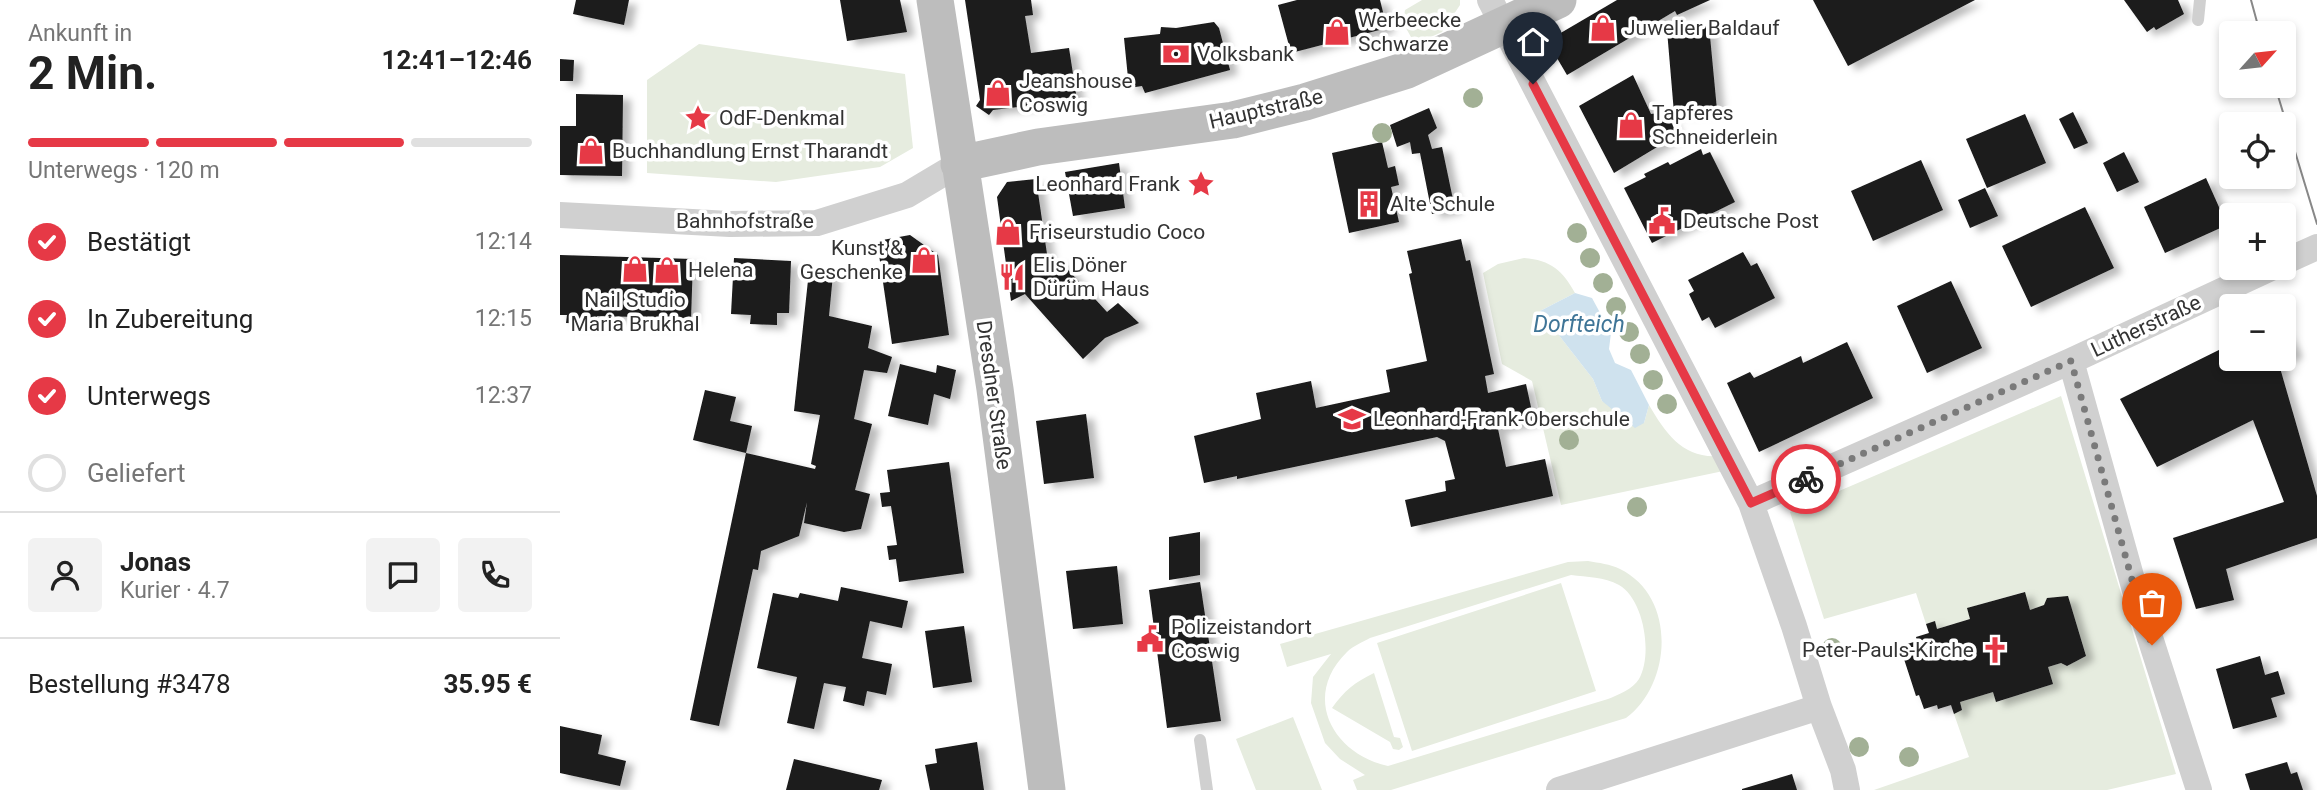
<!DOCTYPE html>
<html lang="de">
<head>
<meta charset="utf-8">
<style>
  body { margin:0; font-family:Roboto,sans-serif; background:#f2f2f2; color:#222; height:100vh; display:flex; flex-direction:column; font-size:26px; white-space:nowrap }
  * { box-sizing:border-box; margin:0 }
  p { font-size:23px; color:#767676 }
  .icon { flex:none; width:38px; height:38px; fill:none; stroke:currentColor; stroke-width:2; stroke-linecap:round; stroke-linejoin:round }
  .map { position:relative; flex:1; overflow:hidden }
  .details { display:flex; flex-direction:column; background:#fff; width:560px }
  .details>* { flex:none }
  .needle { width:46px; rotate:63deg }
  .tools { position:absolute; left:1659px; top:21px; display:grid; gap:14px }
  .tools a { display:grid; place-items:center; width:77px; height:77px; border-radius:7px; background:#fff; box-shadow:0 4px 10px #0003; font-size:35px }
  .pin { position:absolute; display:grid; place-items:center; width:60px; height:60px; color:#fff; margin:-72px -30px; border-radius:50% 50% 50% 0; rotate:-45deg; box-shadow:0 0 7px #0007 }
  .pin .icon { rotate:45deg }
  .courier { position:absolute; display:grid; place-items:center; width:70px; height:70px; margin:-35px; border:5px solid #e63946; border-radius:50%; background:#fff; color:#222; box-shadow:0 2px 9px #0007 }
  .headline em { font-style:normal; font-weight:700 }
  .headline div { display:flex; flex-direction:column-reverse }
  .headline { display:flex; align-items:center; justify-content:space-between; height:119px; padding:0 28px }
  h1 { font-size:46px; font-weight:700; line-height:52px }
  .bar { display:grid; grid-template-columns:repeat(4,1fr); gap:10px 7px; align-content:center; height:84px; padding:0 28px }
  .bar i { height:9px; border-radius:5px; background:#e0e0e0 }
  .bar .current { background:#e63946 }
  .bar p { grid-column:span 4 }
  .line { display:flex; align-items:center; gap:18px; padding:0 28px; border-top:2px solid #e0e0e0 }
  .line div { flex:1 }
  .round { display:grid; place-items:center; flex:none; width:74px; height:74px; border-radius:7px; background:#f2f2f2 }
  ol { padding:0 28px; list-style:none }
  li { display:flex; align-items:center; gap:21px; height:77px }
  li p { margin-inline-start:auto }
  li .icon { padding:7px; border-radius:50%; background:#e63946; color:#fff; stroke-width:4 }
  li:last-child { color:#767676 }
  li i { width:38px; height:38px; border:4px solid #e0e0e0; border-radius:50% }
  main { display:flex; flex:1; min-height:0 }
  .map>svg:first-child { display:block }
</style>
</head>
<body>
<main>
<section class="details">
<div class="headline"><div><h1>2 Min.</h1><p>Ankunft in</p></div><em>12:41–12:46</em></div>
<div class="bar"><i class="current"></i><i class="current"></i><i class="current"></i><i></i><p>Unterwegs · 120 m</p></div>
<ol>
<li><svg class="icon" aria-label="check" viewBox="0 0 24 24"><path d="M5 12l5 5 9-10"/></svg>Bestätigt<p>12:14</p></li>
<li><svg class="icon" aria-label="check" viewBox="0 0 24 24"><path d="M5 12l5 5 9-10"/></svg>In Zubereitung<p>12:15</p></li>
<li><svg class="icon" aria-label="check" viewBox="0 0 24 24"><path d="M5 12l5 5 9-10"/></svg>Unterwegs<p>12:37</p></li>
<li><i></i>Geliefert</li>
</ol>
<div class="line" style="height:126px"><a class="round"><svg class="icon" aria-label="person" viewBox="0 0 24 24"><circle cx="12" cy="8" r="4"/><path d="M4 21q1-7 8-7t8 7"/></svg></a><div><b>Jonas</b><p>Kurier · 4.7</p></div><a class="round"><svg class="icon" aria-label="chat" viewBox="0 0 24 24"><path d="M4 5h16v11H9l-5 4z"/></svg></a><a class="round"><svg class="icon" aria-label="phone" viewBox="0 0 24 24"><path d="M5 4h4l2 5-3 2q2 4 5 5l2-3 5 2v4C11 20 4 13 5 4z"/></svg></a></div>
<div class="line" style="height:91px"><div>Bestellung #3478</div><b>35.95 €</b></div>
</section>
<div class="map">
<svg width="1757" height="790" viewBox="0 0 1757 790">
  <defs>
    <filter id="shadow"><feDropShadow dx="8" dy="4.5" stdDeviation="3.5" flood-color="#0004"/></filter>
  </defs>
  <rect width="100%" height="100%" fill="#fff"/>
  <path fill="#e6ecdf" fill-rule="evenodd" d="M862,0H900V5L882,32L855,44L843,23L845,10Z
    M139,44L345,74L353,148L320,167L216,182L87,173V80Z
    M964,258C991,260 1003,271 1015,293L980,311L1033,379L1042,401L1084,423L1089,405C1107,436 1126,462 1166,455L1173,469L1001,505L972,381L942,364L923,273L938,264Z
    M1501,396L1616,774L1547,790H1314L1409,757L1394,714L1402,710L1400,702L1433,692L1437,702L1493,684L1488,667L1501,663L1507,666L1526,656L1508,597L1488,598L1484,605L1470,610L1464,592L1408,608L1410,619L1377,629L1375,621L1366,624L1356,593L1264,619L1230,512Z
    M1028,561C1039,563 1050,564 1060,569C1117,597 1112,684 1066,718L831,790H797L793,780L805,775L780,759L765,743L751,703L753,677L771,654L727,667L720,644L1008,562ZM1011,575C1027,577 1044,577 1059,585C1084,599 1093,655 1079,679C1073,689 1058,695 1048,699L828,766C773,754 741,697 787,652C793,646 803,642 810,638Z
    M1001,583L1036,691L852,751L817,643Z
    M814,673L834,737L840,738L843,747L839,750L833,749L830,742L772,708C784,691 795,682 814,673Z
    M733,717L762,790H696L676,739Z"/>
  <path fill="#cfe2ee" d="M1015,293L1032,298L1051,333L1049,349L1055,363L1071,370L1089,405L1084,423L1075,428L1042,401L1033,379L980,311Z"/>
  <path fill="#1a1a1a" filter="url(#shadow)" d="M16,0H69L64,25L13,14Z
    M280,0H340L347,32L287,41Z
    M405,0H471L473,15L465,16L471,53L509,48L517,100L433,110L429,115L416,106L420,100Z
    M737,0H820L827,28L731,53L718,5Z
    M1057,0H1150L1117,15L1115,11L1007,75L987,41Z
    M1253,0H1415L1288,66Z
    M1564,0H1618L1624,14L1596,30L1594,27L1587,32Z
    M654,22L659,28L670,70L585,93L582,86L569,88L564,38L600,34L601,27L616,28Z
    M1149,26L1157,110L1114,113L1107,30Z
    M0,59L14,60L13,81H0Z
    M1073,75L1091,114L1107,112L1117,135L1054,173L1019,106Z
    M16,94L63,95L62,176L0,175V126H16Z
    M869,108L877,128L868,135L872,149L882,147L895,209L872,214L860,153L852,154L850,142L837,147L830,125Z
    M1513,112L1528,143L1514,149L1499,119Z
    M1465,114L1486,163L1427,188L1406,139Z
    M822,142L828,168L835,166L839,185L831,187L839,222L789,233L772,153Z
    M1141,149L1143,155L1150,152L1175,202L1092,243L1064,188L1086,177L1084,174L1108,162L1110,165Z
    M1564,152L1579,182L1557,192L1543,163Z
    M1361,160L1383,210L1313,241L1291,191Z
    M559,163L565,208L513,216L505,172Z
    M1646,178L1667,225L1605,253L1584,207Z
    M476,179L488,261H500L547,312L558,303L579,323L545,338L523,359L465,294L451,301L437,197L447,182Z
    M1425,188L1438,216L1410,228L1398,200Z
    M1525,207L1554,268L1471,307L1442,246Z
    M350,235L378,255L389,335L332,344L317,241Z
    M901,239L906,261L910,260L934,374L925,376L928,393L966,384L974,421L938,429L946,467L985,459L993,496L851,527L845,500L886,491L885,481L895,479L885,441L877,437L677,479V476L644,483L634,436L701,419L696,393L751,381L756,408L830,392L826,370L867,361L849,274L852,273L847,251Z
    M1183,252L1191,266L1197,263L1215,298L1155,328L1149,317L1142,321L1129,294L1134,291L1128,280Z
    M0,255L133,259L131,319H110L109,324L79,323V317L37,316L36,324L6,323L7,315H0Z
    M174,258L231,261L229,313H217V325L190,324L191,315L171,314Z
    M249,271L273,274L269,316L312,326L308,348L332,357L327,373L304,370L294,419L312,424L295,490L310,494L301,529L284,532L244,523L247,502L239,536L201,551L198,570L193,569L159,726L130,720L186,453L255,469L256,466L251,464L260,415L234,411Z
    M1391,281L1422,348L1367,373L1337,306Z
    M1724,331L1735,353L1724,359Z
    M1287,342L1313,398L1199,452L1167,383L1190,372L1194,378L1241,356L1243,363Z
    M1671,344V359H1723L1718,361L1757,496V538L1666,569L1674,600L1636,609L1613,538L1724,502L1693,420L1597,467L1560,399Z
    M340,364L376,373L377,365L396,370L390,399L374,394L368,425L328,416Z
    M145,390L176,397L170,421L192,426L186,453L133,440Z
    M526,414L534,478L484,484L476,421Z
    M389,462L404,573L339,582L336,559L329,560L327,546L337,545L331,506L322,507L320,493L330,492L327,470Z
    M640,532V575L609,580V537Z
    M557,566L563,624L513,629L506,571Z
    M640,582L661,721L607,728L589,590Z
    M281,587L348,601L342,628L310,621L302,658L332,664L326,695L307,691L304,706L283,701L286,687L264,683L254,729L227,723L237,677L197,668L213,593L238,598L240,593L278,601Z
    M1465,592L1470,610L1484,605L1487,598L1508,596L1526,656L1507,666L1501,663L1488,667L1493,684L1436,702L1433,692L1400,702L1402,710L1394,714L1391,705L1378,709L1377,705L1364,709L1359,695L1356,696L1344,659L1348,658L1344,645L1357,641L1356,637L1369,633L1366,624L1375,621L1377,629L1410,619L1407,608Z
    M404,626L412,682L373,688L365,631Z
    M1700,656L1705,675L1718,671L1725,694L1711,698L1717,717L1673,729L1656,669Z
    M0,726L42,735L38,754L66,761L60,786L0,773Z
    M417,742L424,790H370L365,765L377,763L375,749Z
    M234,759L322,780L319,790H226Z
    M1727,762L1731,774L1737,772L1743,790H1690L1685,774Z
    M1232,774L1237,790H1182V789Z"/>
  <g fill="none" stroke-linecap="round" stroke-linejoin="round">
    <path stroke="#d0d0d0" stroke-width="12" d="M1638,20L1640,0
      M640,740L647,790"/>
    <path stroke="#d0d0d0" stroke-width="26" d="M930,0L1191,503L1234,626L1259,707L1283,770L1287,790
      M0,215L170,224L257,223L347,195L399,164
      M1724,262L1757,247
      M1511,361L1576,594L1639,790
      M1191,503L1511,361L1711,268
      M999,790L1259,707"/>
    <path stroke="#bdbdbd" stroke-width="37" d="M375,0L435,389L487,790
      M399,164L478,147L673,120L745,102L847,70L998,0"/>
    <path stroke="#888" stroke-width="2" d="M1691,0L1700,33
      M1715,86L1757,224"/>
  </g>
  <g fill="#a2b095">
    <circle cx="913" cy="98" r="10"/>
    <circle cx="822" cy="133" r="10"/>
    <circle cx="1017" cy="233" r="10"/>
    <circle cx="1030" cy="258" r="10"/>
    <circle cx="1043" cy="283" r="10"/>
    <circle cx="1056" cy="307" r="10"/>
    <circle cx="1069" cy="332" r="10"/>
    <circle cx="1080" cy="354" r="10"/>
    <circle cx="1093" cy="380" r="10"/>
    <circle cx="1107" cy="404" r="10"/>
    <circle cx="1009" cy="440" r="10"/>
    <circle cx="1077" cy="507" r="10"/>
    <circle cx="1272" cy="648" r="10"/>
    <circle cx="1299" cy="747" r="10"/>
    <circle cx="1349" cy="757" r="10"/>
  </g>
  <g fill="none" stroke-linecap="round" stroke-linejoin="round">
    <path stroke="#7a7a7a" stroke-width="7" stroke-dasharray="0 12.6" d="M1246,479L1511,361L1576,594L1592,645"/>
    <path stroke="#e63946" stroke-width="9" d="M973,84L1191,503L1246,479"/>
  </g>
  <defs>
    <symbol id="shop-bare" viewBox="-9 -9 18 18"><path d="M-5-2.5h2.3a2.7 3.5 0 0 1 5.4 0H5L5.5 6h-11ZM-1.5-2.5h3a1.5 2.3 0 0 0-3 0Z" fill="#e63946" stroke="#fff" stroke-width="2.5" paint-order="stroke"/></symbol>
    <symbol id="bank-bare" viewBox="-9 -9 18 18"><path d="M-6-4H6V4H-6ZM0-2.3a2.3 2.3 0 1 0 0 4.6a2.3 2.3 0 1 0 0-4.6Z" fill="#e63946" stroke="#fff" stroke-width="2.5" paint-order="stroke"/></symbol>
    <symbol id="sight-bare" viewBox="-9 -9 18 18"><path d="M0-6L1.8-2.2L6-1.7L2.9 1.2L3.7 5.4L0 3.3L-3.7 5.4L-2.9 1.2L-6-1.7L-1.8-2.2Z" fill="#e63946" stroke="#fff" stroke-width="2.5" paint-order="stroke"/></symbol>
    <symbol id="building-bare" viewBox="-9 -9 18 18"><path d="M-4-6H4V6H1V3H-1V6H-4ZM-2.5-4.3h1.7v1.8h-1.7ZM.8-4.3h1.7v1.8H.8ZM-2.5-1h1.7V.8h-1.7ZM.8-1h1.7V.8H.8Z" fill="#e63946" stroke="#fff" stroke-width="2.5" paint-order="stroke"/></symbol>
    <symbol id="civic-bare" viewBox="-9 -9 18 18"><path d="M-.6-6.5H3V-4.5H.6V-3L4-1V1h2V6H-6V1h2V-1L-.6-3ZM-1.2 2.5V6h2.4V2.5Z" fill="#e63946" stroke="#fff" stroke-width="2.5" paint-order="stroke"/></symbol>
    <symbol id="restaurant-bare" viewBox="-9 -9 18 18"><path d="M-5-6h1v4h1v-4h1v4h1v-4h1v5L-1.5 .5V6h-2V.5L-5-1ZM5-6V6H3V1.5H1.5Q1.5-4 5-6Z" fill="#e63946" stroke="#fff" stroke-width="2.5" paint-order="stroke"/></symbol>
    <symbol id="school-bare" viewBox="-9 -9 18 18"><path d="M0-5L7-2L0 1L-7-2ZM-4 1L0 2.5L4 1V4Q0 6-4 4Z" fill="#e63946" stroke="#fff" stroke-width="2.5" paint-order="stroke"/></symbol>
    <symbol id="church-bare" viewBox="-9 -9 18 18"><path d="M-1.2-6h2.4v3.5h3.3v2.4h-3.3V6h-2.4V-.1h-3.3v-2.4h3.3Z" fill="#e63946" stroke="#fff" stroke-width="2.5" paint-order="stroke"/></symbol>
  </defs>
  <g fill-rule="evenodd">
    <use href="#shop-bare" x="1024" y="9" width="38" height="38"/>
    <use href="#shop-bare" x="758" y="13" width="38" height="38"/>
    <use href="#bank-bare" x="597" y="35" width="38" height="38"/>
    <use href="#shop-bare" x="419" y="74" width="38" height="38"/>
    <use href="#sight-bare" x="119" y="99" width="38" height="38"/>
    <use href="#shop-bare" x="1052" y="106" width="38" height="38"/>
    <use href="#shop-bare" x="12" y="132" width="38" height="38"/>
    <use href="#sight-bare" x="622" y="165" width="38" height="38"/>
    <use href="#building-bare" x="790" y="185" width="38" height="38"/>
    <use href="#civic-bare" x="1083" y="202" width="38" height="38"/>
    <use href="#shop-bare" x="429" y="213" width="38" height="38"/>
    <use href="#shop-bare" x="345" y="241" width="38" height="38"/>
    <use href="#shop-bare" x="56" y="250" width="38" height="38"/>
    <use href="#shop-bare" x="88" y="251" width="38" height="38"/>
    <use href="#restaurant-bare" x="433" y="258" width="38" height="38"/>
    <use href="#school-bare" x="773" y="400" width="38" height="38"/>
    <use href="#civic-bare" x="571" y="620" width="38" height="38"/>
    <use href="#church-bare" x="1416" y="631" width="38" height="38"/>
  </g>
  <g text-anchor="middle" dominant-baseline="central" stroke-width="7" stroke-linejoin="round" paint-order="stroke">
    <g font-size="21" fill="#333" stroke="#fff" text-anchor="start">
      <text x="798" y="20">Werbeecke<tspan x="798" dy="24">Schwarze</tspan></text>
      <text x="1064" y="28">Juwelier Baldauf</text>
      <text x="637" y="54">Volksbank</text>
      <text x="459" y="81">Jeanshouse<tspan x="459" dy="24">Coswig</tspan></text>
      <text x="1092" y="113">Tapferes<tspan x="1092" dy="24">Schneiderlein</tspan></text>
      <text x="159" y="118">OdF-Denkmal</text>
      <text x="52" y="151">Buchhandlung Ernst Tharandt</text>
      <text x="620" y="184" text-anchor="end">Leonhard Frank</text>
      <text x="830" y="204">Alte Schule</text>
      <text x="1123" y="221">Deutsche Post</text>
      <text x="469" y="232">Friseurstudio Coco</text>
      <text x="343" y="248" text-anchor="end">Kunst &amp;<tspan x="343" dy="24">Geschenke</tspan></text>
      <text x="473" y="265">Elis Döner<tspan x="473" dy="24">Dürüm Haus</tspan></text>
      <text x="128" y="270">Helena</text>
      <text x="75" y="300" text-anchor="middle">Nail Studio<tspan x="75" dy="24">Maria Brukhal</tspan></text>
      <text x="813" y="419">Leonhard-Frank-Oberschule</text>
      <text x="611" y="627">Polizeistandort<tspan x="611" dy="24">Coswig</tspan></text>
      <text x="1414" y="650" text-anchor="end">Peter-Pauls-Kirche</text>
    </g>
    <g font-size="21" fill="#333" stroke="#fff">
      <text transform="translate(706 109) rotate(-13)">Hauptstraße</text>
      <text x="185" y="221">Bahnhofstraße</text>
      <text transform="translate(1586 326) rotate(-25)">Lutherstraße</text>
      <text transform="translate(434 395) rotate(82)">Dresdner Straße</text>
    </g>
    <g font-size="23" font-style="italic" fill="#3f7597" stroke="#fff">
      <text x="1019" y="324">Dorfteich</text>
    </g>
  </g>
</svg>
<div class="tools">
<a><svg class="needle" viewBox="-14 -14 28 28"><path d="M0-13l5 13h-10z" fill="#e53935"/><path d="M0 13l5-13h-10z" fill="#767676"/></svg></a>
<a><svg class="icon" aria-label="locate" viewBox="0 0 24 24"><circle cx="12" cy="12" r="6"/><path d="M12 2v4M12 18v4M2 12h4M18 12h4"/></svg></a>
<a>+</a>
<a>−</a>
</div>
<div class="pin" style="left:1592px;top:645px;background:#ea580c"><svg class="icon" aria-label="bag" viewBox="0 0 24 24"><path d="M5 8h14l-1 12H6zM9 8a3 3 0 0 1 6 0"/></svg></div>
<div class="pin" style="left:973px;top:84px;background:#1f2937"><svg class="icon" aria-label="home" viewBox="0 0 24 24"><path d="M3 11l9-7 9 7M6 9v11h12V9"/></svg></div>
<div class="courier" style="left:1246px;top:479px"><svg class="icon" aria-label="bike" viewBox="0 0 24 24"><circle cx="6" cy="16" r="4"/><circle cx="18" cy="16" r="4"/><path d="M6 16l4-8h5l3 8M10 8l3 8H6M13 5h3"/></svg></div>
</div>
</main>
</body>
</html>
